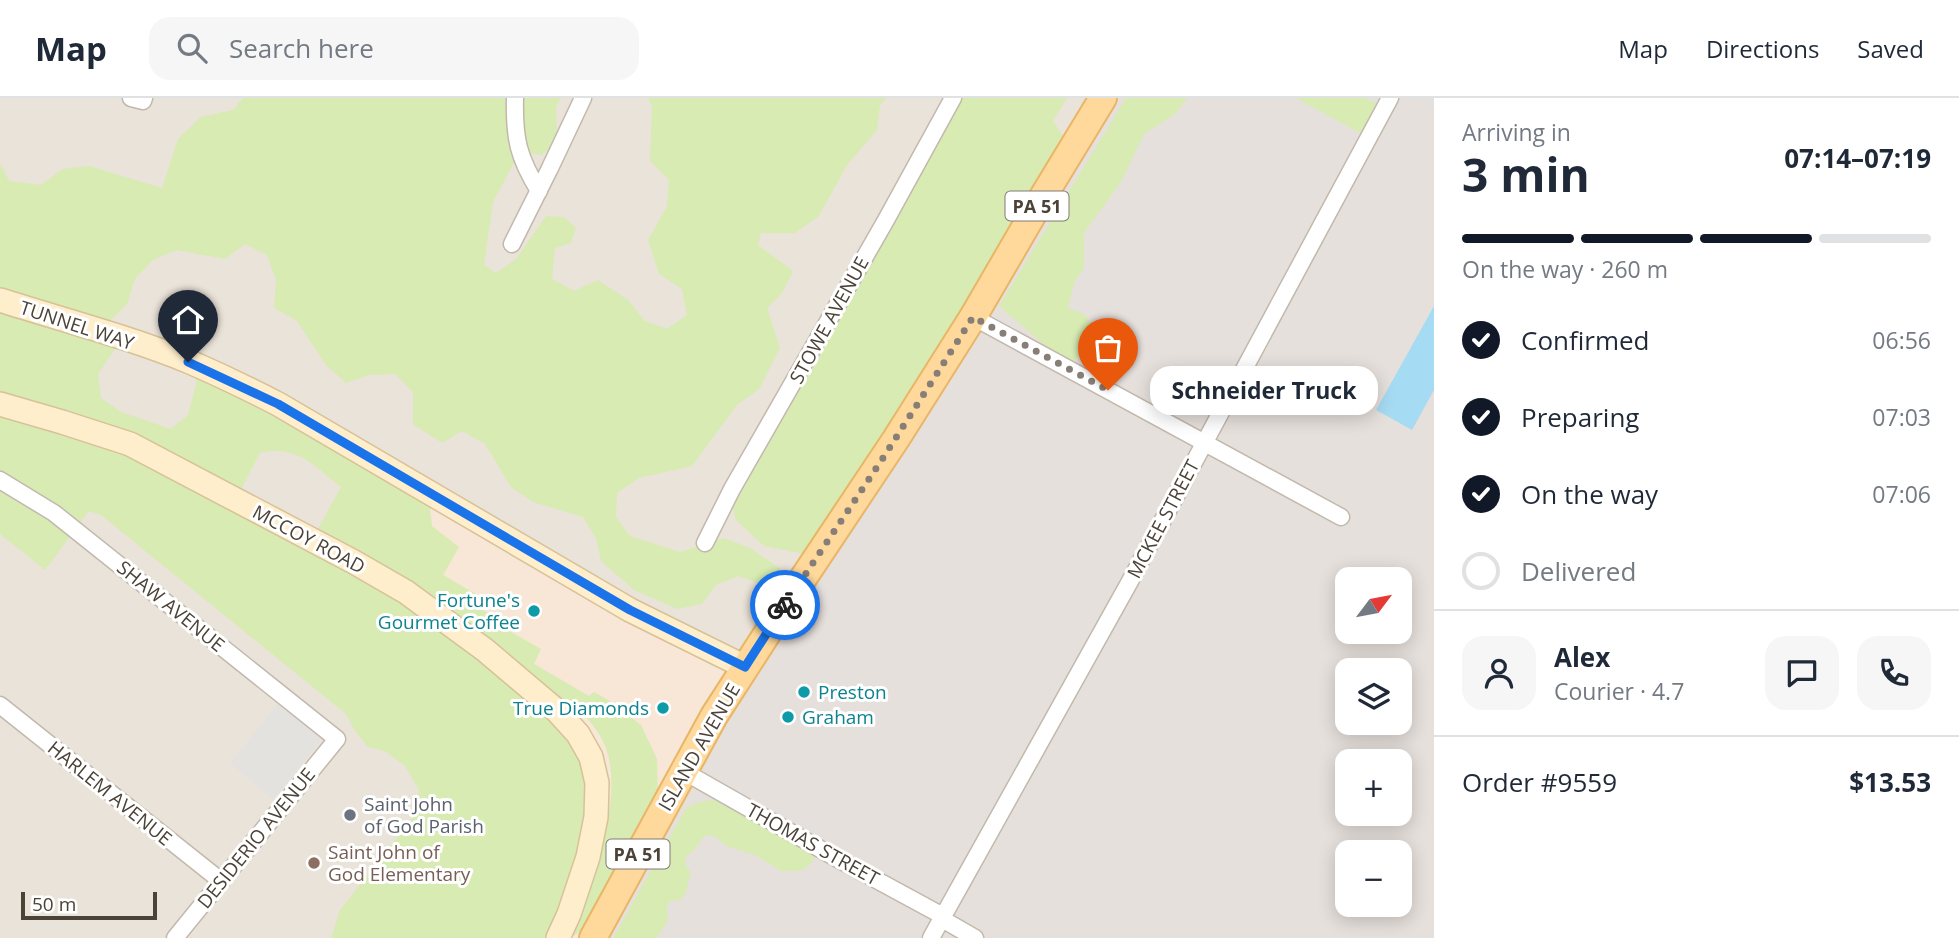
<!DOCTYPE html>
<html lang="en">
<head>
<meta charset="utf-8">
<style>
  body { margin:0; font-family:"Open Sans",sans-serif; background:#f6f6f7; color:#1f2937; height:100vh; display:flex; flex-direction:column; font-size:26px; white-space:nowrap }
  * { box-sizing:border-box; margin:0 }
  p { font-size:23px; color:#747a83 }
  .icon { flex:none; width:38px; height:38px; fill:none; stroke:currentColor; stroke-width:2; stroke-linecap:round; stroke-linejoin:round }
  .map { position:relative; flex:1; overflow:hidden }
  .details { display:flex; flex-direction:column; background:#fff; width:525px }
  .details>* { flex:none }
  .needle { width:46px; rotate:58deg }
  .fabs { position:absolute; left:1335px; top:469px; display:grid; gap:14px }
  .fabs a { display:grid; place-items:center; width:77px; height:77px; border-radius:14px; background:#fff; box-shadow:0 4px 18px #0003; font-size:35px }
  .scale { position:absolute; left:21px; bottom:18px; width:136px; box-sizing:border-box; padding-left:7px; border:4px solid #4b4238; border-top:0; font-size:19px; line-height:24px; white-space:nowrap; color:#4b4238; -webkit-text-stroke:5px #fff; paint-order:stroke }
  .pin { position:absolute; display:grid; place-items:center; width:60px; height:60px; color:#fff; margin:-72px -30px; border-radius:50% 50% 50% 0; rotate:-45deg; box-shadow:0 0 7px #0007 }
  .pin .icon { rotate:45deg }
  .courier { position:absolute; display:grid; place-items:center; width:70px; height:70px; margin:-35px; border:5px solid #1a73e8; border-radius:50%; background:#fff; color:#222; box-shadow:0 2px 9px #0007 }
  .bubble { position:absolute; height:49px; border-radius:21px; background:#fff; box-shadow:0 4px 18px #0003; font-size:23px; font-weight:700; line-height:49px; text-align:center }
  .head em { font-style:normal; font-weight:700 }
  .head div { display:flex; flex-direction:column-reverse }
  .head { display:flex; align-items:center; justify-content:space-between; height:119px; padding:0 28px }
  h1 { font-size:46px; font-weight:700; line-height:52px }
  .bar { display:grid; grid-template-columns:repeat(4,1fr); gap:10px 7px; align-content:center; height:84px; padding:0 28px }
  .bar i { height:9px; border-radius:5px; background:#e0e1e3 }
  .bar .on { background:#111827 }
  .bar p { grid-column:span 4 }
  .line { display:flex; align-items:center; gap:18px; padding:0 28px; border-top:2px solid #e0e1e3 }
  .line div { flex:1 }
  .round { display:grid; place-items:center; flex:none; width:74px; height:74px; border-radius:21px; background:#f6f6f7 }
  ol { padding:0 28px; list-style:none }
  li { display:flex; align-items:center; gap:21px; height:77px }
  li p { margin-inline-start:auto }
  li .icon { padding:7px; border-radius:50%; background:#111827; color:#fff; stroke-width:4 }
  li:last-child { color:#747a83 }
  li i { width:38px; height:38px; border:4px solid #e0e1e3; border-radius:50% }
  header { display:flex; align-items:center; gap:42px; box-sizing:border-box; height:98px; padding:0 35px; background:#fff; border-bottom:2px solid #e0e1e3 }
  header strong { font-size:33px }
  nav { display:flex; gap:38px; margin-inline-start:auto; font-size:24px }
  .search { width:490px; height:63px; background:#f6f6f7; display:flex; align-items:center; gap:18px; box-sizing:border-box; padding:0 24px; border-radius:21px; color:#747a83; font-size:26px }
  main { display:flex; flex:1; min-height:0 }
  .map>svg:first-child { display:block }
</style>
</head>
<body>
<header>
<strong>Map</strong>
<div class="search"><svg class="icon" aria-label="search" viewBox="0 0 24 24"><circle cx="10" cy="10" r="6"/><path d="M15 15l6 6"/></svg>Search here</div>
<nav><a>Map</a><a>Directions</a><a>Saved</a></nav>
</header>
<main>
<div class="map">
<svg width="1434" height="840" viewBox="0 0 1434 840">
  <rect width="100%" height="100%" fill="#f6f1eb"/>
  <path fill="#eae3d9" d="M0,0H1103L558,840H0Z"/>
  <path fill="#f8e6d6" d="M404,380L745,569L593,840H558L406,494Z"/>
  <path fill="#e6e0dc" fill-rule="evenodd" d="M1103,0H1434V840H593ZM1348,481H1400V534H1348ZM1348,572H1400V625H1348ZM1348,663H1400V716H1348ZM1348,754H1400V807H1348Z"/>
  <path fill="#d7ebb3" d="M243,0H513L518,57L493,104L484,167L496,175L516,161L546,118L564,119L576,130L571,145L555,150L552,181L574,193L598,182L628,202L645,223L667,231L687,217L682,191L659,176L648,142L667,108L669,82L650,63L652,9L648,0H886L880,7L877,32L847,67L819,118L795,135H761L758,147L793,173L782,195L767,210L780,250L759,291L737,307L692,368L639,380L617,395L616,419L630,438L680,454L724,440L750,450L782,472L767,488L738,478L716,487L702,506L677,511L634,492L601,463L596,440L583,419L533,404L511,389L485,346L462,333L442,345L413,326V294L395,276L369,277L346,285L326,267L297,223L274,210L276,182L267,157L245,146L225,161L176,152L153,162L135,181L127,206L102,231L0,192V65L9,83L41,87L63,71L89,68L162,90L178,41L201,19L233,12Z
    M519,0H561L556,9L557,46L541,57L523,54Z
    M957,0H1067L1053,23L1070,49L815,458L764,448L736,422L730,400Z
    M1126,0H1188L1174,17L1144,36L1121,84L1084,135V170L1075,183L1068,210L1084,216L1099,235L1089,252L1068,267L999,208Z
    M1296,0H1365L1382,8L1365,38Z
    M0,207L119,245L98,276L101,300L121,314L171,331L188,317L199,274L429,400L432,428L459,449L443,477L479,498L474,507L497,520L495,525L541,551L534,566L589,598L594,594L613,605L641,627L657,661L658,702L588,827L571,840C589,787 625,706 606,650C602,638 585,615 574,607C569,603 561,600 555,596L548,602L314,438L341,389C314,368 297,346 260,355L237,399L0,298Z
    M0,305L128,345L481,548L584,654L595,703L553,840H331L340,812L415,717L419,692L405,668L385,653L368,649L355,633L346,616L101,417L89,413L45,472L0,436Z
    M712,702L725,705L816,756L810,767L800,773H781L755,757L726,748L717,740L710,737L703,739L696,750L686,759V768L691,774L686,795L679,803L673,802L667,806L668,823L656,840H613L686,710L699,704Z"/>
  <path fill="#e4e2df" d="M279,604L323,640L273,702L230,665Z"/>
  <path fill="#a6dbf4" d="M1434,208V292L1412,332L1376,312Z"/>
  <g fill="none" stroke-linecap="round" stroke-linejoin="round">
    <defs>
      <path id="street" d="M131,0L143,3L144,0
        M515,0C514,40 518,59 539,93
        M512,146L550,70L583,0
        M973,219L1341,419
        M0,382L54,415L337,641L175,840
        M705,445L732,391L886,122L953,0
        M0,607L221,783
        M683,673L836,760L943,818
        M942,821L975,840
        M931,840L1129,485L1390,0"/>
      <path id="secondary" d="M0,202C63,222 129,239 190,264C220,277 249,291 278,306L630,512L745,569
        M0,306L62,324L130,346L354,464L406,494L485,552L557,613L578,636L591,659L597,685L596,719L588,759L569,816L558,840"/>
      <path id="primary" d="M593,840L714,618L792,497L896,341L973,219L1044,97L1103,0"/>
    </defs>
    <use href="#street" stroke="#c2b8ad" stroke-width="19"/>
    <use href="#secondary" stroke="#d7c199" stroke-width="26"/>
    <use href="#primary" stroke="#e9b566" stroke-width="30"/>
    <use href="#street" stroke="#fff" stroke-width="16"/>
    <use href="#secondary" stroke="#fec" stroke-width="23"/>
    <use href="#primary" stroke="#ffd99b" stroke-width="26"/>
  </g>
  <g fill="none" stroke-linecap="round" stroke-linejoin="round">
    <path stroke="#877f77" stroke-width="7" stroke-dasharray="0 12.6" d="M785,507L883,360L973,219L1108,292"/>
    <path stroke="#1a73e8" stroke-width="9" d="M188,264L278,306L630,512L745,569L785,507"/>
  </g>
  <g fill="#0f9aa8" stroke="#fff" stroke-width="2.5">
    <circle cx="534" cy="513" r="7"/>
    <circle cx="804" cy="594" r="7"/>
    <circle cx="663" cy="610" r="7"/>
    <circle cx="788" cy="619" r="7"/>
  </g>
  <circle fill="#6b7280" stroke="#fff" stroke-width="2.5" cx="350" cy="717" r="7"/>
  <circle fill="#8d6e63" stroke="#fff" stroke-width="2.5" cx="314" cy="765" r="7"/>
  <g text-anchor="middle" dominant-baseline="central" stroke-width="6" stroke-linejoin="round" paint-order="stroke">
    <g fill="#fff" stroke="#817b74" stroke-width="2">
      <rect x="1005.5" y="93.5" width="63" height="29" rx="5"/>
      <rect x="606.5" y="741.5" width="63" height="29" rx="5"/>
    </g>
    <g font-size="18" font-weight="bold" fill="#4b4238">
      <text x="1037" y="108">PA 51</text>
      <text x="638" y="756">PA 51</text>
    </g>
    <g font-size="19" fill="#4b4238" stroke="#fff">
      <text transform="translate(829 222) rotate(-61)">STOWE AVENUE</text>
      <text transform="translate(77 227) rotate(18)">TUNNEL WAY</text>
      <text transform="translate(1163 421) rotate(-62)">MCKEE STREET</text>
      <text transform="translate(309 441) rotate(28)">MCCOY ROAD</text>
      <text transform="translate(171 508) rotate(39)">SHAW AVENUE</text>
      <text transform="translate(699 649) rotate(-60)">ISLAND AVENUE</text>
      <text transform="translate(110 695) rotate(39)">HARLEM AVENUE</text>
      <text transform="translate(256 740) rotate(-51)">DESIDERIO AVENUE</text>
      <text transform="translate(813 746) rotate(29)">THOMAS STREET</text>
    </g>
    <g font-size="19" fill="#0d838f" stroke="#fff" text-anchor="end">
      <text x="520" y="502">Fortune's<tspan x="520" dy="22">Gourmet Coffee</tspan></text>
      <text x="818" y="594" text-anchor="start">Preston</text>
      <text x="649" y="610">True Diamonds</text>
      <text x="802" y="619" text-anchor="start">Graham</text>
    </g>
    <g font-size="19" fill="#5b616d" stroke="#fff" text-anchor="start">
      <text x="364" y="706">Saint John<tspan x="364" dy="22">of God Parish</tspan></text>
    </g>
    <g font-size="19" fill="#785e54" stroke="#fff" text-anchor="start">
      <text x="328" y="754">Saint John of<tspan x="328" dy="22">God Elementary</tspan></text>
    </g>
  </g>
</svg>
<div class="fabs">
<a><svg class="needle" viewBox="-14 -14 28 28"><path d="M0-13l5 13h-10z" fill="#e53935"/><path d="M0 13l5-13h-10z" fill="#747a83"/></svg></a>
<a><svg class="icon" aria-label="layers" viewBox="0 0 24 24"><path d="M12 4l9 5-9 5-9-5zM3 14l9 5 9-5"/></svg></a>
<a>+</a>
<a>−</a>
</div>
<div class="scale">50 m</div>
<div class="pin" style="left:1108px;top:292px;background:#ea580c"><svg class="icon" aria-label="bag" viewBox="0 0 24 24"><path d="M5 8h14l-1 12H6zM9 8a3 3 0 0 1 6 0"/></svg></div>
<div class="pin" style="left:188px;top:264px;background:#1f2937"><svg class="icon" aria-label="home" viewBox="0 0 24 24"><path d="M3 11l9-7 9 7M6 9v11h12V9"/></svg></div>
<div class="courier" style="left:785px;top:507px"><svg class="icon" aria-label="bike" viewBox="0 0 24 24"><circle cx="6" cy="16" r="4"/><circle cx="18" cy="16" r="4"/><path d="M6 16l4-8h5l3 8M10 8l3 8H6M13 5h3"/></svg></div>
<div class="bubble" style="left:1150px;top:268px;width:228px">Schneider Truck</div>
</div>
<section class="details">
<div class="head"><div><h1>3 min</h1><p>Arriving in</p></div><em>07:14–07:19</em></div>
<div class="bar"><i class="on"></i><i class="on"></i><i class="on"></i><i></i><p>On the way · 260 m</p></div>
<ol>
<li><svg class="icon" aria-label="check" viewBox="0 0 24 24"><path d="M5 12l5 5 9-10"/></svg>Confirmed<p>06:56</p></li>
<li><svg class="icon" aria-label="check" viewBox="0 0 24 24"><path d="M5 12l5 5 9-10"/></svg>Preparing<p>07:03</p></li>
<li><svg class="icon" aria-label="check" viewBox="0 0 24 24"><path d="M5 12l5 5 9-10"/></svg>On the way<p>07:06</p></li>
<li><i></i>Delivered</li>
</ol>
<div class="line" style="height:126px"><a class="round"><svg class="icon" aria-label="person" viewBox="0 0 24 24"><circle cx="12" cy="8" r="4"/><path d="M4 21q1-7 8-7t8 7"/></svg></a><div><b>Alex</b><p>Courier · 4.7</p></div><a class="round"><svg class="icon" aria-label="chat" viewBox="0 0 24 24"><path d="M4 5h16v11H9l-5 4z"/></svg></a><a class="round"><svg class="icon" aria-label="phone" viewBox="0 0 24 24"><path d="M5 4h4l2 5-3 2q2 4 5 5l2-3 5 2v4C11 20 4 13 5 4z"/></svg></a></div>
<div class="line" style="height:91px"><div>Order #9559</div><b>$13.53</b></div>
</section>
</main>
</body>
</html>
